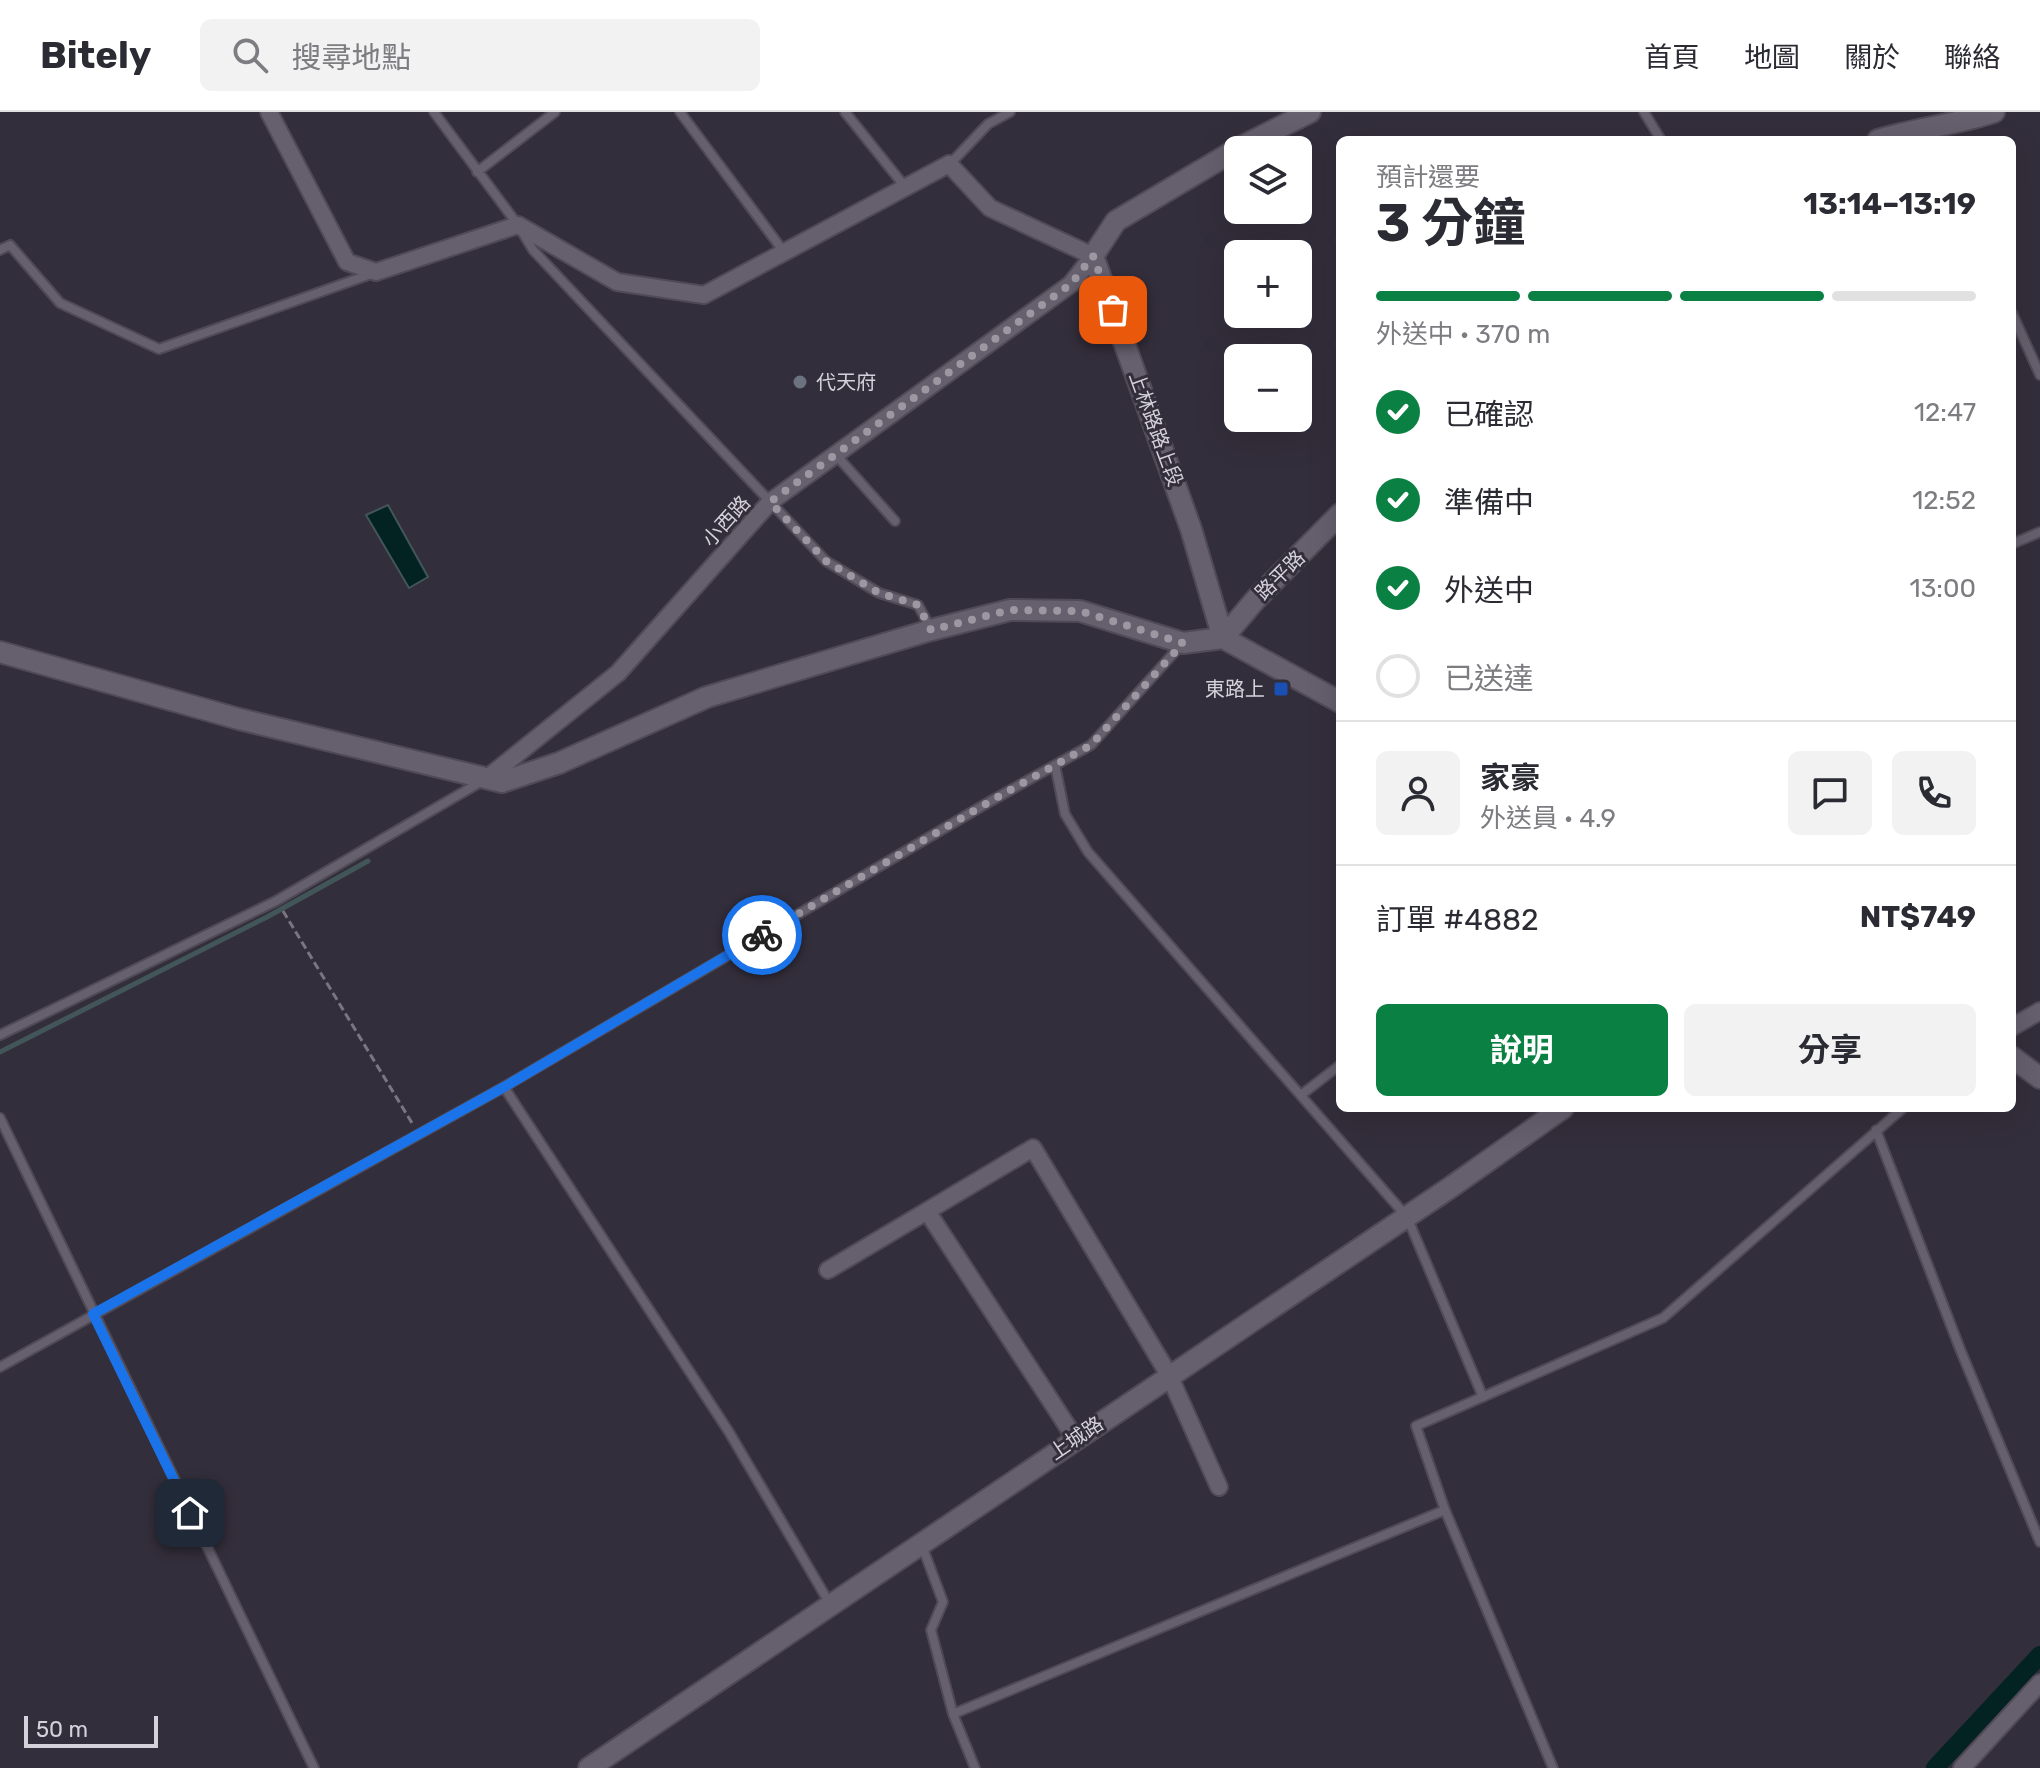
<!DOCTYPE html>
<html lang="zh-TW">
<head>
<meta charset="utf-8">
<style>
  body { margin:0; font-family:Rubik,"Noto Sans TC",sans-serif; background:#f2f2f3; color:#2b2b33; height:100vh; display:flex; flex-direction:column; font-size:30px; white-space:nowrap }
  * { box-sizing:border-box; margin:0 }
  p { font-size:26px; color:#7c7c81 }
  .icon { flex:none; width:44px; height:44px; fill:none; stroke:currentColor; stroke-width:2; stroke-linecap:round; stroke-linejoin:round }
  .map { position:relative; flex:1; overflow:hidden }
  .sheet { position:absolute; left:1336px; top:24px; width:680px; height:976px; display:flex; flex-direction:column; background:#fff; border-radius:12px; box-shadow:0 8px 32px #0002 }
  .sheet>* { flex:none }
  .fabs { position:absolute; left:1224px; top:24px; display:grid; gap:16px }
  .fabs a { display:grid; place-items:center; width:88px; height:88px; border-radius:12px; background:#fff; box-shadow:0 8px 32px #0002; font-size:40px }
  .scale { position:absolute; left:24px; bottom:20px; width:134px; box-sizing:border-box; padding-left:8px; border:4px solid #d4d1da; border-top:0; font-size:22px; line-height:28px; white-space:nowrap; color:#d4d1da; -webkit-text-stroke:6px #332e3b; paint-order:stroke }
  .pin { position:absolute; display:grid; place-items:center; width:68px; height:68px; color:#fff; margin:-34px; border-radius:16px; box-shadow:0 4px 12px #0006 }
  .courier { position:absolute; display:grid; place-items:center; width:80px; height:80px; margin:-40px; border:6px solid #1a73e8; border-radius:50%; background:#fff; color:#222; box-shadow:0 2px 10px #0007 }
  .overview em { font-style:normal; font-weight:700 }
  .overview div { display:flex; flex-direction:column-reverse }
  .overview { display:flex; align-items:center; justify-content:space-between; height:136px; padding:0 40px }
  h1 { font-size:52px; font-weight:700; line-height:60px }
  .bar { display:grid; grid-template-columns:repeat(4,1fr); gap:12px 8px; align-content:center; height:96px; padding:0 40px }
  .bar i { height:10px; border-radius:6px; background:#e1e1e2 }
  .bar .selected { background:#0b8043 }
  .bar p { grid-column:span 4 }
  .line { display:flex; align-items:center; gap:20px; padding:0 40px; border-top:2px solid #e1e1e2 }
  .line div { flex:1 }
  .round { display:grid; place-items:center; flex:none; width:84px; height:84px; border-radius:12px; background:#f2f2f3 }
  ol { padding:0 40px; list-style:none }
  li { display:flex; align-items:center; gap:24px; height:88px }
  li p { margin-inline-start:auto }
  li .icon { padding:8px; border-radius:50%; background:#0b8043; color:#fff; stroke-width:4 }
  li:last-child { color:#7c7c81 }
  li i { width:44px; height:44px; border:4px solid #e1e1e2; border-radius:50% }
  .cta { display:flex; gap:16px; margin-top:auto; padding:16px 40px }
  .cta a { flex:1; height:92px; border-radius:12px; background:#0b8043; color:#fff; font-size:32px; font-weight:700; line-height:92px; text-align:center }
  .cta a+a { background:#f2f2f3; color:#2b2b33 }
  header { display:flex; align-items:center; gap:48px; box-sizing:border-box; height:112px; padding:0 40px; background:#fff; border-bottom:2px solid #e1e1e2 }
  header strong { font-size:38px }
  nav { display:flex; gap:44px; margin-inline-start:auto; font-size:28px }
  .search { width:560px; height:72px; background:#f2f2f3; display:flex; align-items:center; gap:20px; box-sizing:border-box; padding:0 28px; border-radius:12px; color:#7c7c81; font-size:30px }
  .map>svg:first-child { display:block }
</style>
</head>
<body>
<header>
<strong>Bitely</strong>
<div class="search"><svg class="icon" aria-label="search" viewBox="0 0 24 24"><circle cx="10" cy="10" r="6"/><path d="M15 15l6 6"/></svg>搜尋地點</div>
<nav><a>首頁</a><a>地圖</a><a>關於</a><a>聯絡</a></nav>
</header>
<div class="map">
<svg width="2040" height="1656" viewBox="0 0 2040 1656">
  <rect width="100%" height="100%" fill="#332e3b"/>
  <path fill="#032222" stroke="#425659" stroke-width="2" d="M388,393L428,465L409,476L366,403Z"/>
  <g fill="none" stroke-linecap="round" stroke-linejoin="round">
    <path stroke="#425659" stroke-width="5" d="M0,940L267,805L368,749"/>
    <path stroke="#032222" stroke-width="18" d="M1935,1656L2040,1543"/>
    <defs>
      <path id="service" d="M434,0L518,113L533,138L826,449L879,481L918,493L931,517
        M680,0L784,140
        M845,0L906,76
        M1644,0L1661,28
        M950,52L988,12L1010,0
        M477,60L555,0
        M0,138L10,133L60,191L159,237L371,162
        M2012,201L2040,263
        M836,343L895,409
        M2012,432L2040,420
        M1055,653L1065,702L1088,740L1407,1105L1483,1285
        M0,923L276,789L484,668
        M504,975L729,1320L830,1492
        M1301,983L1340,953
        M0,1006L314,1656
        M1876,1018L1960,1237L2040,1430
        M0,1255L504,975L989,690L1091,633L1181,533
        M1445,1398L1553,1656
        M921,1431L943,1490L931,1518L953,1602L975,1656
        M953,1602L1445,1398L1416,1314L1663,1206L1903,996"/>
      <path id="minor" d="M269,0L347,150L376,160L518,113L617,170L704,183L949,52L990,96L1093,144L1071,172L770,390L618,561L486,667
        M2012,915L2040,899
        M927,1099L1075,1326
        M828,1158L1033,1036L1169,1263L1219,1375
        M1962,1656L2040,1571"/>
      <path id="tertiary" d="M1310,0L1239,36L1116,109L1093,144L1191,417L1223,526L1340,590
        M1878,28C1916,16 1956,13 1994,0
        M1223,526L1256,487L1340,402
        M0,540L239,607L502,670L559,651L707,585L931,518L1010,498L1080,499L1183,531L1223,526
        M2012,945L2040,966
        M589,1656L1451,1075L1563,996"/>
    </defs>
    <use href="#service" stroke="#4f4a56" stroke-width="12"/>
    <use href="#minor" stroke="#4f4a56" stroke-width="20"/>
    <use href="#tertiary" stroke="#4f4a56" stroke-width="24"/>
    <path stroke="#7a7681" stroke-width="3" stroke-dasharray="8 4" stroke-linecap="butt" d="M283,799L412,1011"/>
    <use href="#service" stroke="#655f6e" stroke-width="8"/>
    <use href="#minor" stroke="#655f6e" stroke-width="16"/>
    <use href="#tertiary" stroke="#655f6e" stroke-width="20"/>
  </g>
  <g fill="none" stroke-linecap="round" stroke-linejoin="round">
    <path stroke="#9c98a2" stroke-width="8" stroke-dasharray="0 14.4" d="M762,823L989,690L1091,633L1183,531L1080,499L1010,498L931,518L918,493L879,481L826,449L770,390L1071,172L1093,144L1113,198"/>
    <path stroke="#1a73e8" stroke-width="10" d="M190,1401L93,1202L504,975L762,823"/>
  </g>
  <circle fill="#6b7280" stroke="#332e3b" stroke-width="3" cx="800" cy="270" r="8"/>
  <rect fill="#1a4fb4" stroke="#332e3b" stroke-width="3" x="1273" y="569" width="16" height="16" rx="4"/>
  <g text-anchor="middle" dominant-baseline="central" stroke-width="6" stroke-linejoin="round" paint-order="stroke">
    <g font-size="20" fill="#d4d1da" stroke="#332e3b" text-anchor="start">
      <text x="816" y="270">代天府</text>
      <text x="1265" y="577" text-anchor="end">東路上</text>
    </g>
    <g font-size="20" fill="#d4d1da" stroke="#332e3b">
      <text transform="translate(1156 317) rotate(70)">上林路路上段</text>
      <text transform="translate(726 409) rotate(-48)">小西路</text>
      <text transform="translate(1280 463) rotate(-45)">路平路</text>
      <text transform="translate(1076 1326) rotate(-34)">上城路</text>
    </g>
  </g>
</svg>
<div class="fabs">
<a><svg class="icon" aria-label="layers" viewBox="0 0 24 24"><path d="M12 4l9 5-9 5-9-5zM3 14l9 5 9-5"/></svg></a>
<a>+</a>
<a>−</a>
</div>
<div class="scale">50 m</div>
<div class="pin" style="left:1113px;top:198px;background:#ea580c"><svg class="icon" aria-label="bag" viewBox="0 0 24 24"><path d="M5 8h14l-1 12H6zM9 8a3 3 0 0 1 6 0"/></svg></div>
<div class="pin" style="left:190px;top:1401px;background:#1f2937"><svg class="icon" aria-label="home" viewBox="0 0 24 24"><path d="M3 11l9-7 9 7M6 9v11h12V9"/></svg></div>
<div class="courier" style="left:762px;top:823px"><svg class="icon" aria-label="bike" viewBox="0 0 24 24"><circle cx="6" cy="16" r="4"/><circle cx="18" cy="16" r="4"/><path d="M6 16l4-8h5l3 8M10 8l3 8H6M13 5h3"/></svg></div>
<section class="sheet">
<div class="overview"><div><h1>3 分鐘</h1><p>預計還要</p></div><em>13:14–13:19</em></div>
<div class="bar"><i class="selected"></i><i class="selected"></i><i class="selected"></i><i></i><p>外送中 · 370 m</p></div>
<ol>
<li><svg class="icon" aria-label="check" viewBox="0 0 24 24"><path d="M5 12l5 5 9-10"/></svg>已確認<p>12:47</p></li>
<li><svg class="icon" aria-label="check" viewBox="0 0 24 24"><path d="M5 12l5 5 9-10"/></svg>準備中<p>12:52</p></li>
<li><svg class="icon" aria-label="check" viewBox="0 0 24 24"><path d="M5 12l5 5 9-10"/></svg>外送中<p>13:00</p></li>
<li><i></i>已送達</li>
</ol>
<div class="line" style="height:144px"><a class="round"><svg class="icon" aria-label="person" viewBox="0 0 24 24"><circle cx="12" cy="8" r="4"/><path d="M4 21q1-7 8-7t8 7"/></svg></a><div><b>家豪</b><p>外送員 · 4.9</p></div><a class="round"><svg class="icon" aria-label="chat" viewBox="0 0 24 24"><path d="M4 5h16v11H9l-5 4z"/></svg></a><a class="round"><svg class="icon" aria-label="phone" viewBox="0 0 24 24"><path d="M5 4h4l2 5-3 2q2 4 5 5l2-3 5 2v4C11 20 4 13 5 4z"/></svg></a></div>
<div class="line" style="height:104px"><div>訂單 #4882</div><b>NT$749</b></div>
<div class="cta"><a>說明</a><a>分享</a></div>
</section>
</div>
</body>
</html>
